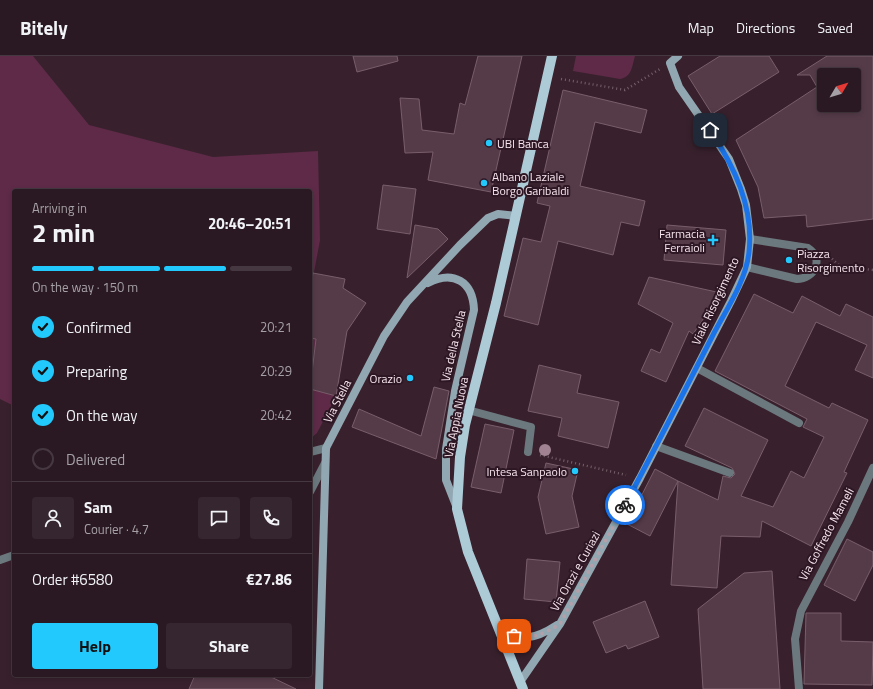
<!DOCTYPE html>
<html lang="en">
<head>
<meta charset="utf-8">
<style>
  body { margin:0; font-family:"Titillium Web",sans-serif; background:#36262f; color:#f1f3f6; height:100vh; display:flex; flex-direction:column; font-size:15px; white-space:nowrap }
  * { box-sizing:border-box; margin:0 }
  p { font-size:13px; color:#a5a0a5 }
  .icon { flex:none; width:22px; height:22px; fill:none; stroke:currentColor; stroke-width:2; stroke-linecap:round; stroke-linejoin:round }
  .map { position:relative; flex:1; overflow:hidden }
  .details { position:absolute; left:12px; top:133px; width:300px; height:488px; display:flex; flex-direction:column; background:#2a1922; border-radius:4px; box-shadow:0 2px 6px #0003,0 0 0 1px #463840 }
  .details>* { flex:none }
  .needle { width:26px; rotate:52deg }
  .fabs { position:absolute; left:817px; top:12px; display:grid; gap:8px }
  .fabs a { display:grid; place-items:center; width:44px; height:44px; border-radius:4px; background:#2a1922; box-shadow:0 2px 6px #0003,0 0 0 1px #463840; font-size:20px }
  .pin { position:absolute; display:grid; place-items:center; width:34px; height:34px; color:#fff; margin:-17px; border-radius:8px; box-shadow:0 2px 6px #0006 }
  .courier { position:absolute; display:grid; place-items:center; width:40px; height:40px; margin:-20px; border:3px solid #1a73e8; border-radius:50%; background:#fff; color:#222; box-shadow:0 1px 5px #0007 }
  .summary em { font-style:normal; font-weight:700 }
  .summary div { display:flex; flex-direction:column-reverse }
  .summary { display:flex; align-items:center; justify-content:space-between; height:68px; padding:0 20px }
  h1 { font-size:26px; font-weight:700; line-height:30px }
  .bar { display:grid; grid-template-columns:repeat(4,1fr); gap:6px 4px; align-content:center; height:48px; padding:0 20px }
  .bar i { height:5px; border-radius:3px; background:#463840 }
  .bar .selected { background:#21c9fd }
  .bar p { grid-column:span 4 }
  .line { display:flex; align-items:center; gap:10px; padding:0 20px; border-top:1px solid #463840 }
  .line div { flex:1 }
  .round { display:grid; place-items:center; flex:none; width:42px; height:42px; border-radius:4px; background:#36262f }
  ol { padding:0 20px; list-style:none }
  li { display:flex; align-items:center; gap:12px; height:44px }
  li p { margin-inline-start:auto }
  li .icon { padding:4px; border-radius:50%; background:#21c9fd; color:#111; stroke-width:4 }
  li:last-child { color:#a5a0a5 }
  li i { width:22px; height:22px; border:2px solid #463840; border-radius:50% }
  .cta { display:flex; gap:8px; margin-top:auto; padding:8px 20px }
  .cta a { flex:1; height:46px; border-radius:4px; background:#21c9fd; color:#111; font-size:16px; font-weight:700; line-height:46px; text-align:center }
  .cta a+a { background:#36262f; color:#f1f3f6 }
  header { display:flex; align-items:center; gap:24px; box-sizing:border-box; height:56px; padding:0 20px; background:#2a1922; border-bottom:1px solid #463840 }
  header strong { font-size:19px }
  nav { display:flex; gap:22px; margin-inline-start:auto; font-size:14px }
  .map>svg:first-child { display:block }
</style>
</head>
<body>
<header>
<strong>Bitely</strong>
<nav><a>Map</a><a>Directions</a><a>Saved</a></nav>
</header>
<div class="map">
<svg width="873" height="633" viewBox="0 0 873 633">
  <rect width="100%" height="100%" fill="#38212d"/>
  <path fill="#5e2a48" d="M0,0H33L89,69L213,101L318,95L320,184L310,238V135H14V350L0,343Z
    M576,0H635C632,10 632,21 620,23L573,15Z
    M310,282L316,283L310,332Z
    M310,333L336,340L317,377L310,383Z"/>
  <path fill="#553b48" stroke="#795d6b" fill-rule="evenodd" d="M353,0H397L398,5L357,16Z
    M478,0H522L491,136L428,124L433,96L405,97L400,42L419,43L422,74L454,78L460,47L465,49Z
    M720,0H769L779,16L712,58L688,20Z
    M827,0H873V163L807,171L806,159L764,162L758,131L736,84L817,31L810,19H797ZM824,19H854V49H824Z
    M563,34L647,54L641,77L595,66L580,130L645,145L639,170L621,166L613,199L558,185L538,269L504,260L523,182L541,186L550,150L537,147Z
    M383,129L416,133L410,178L377,173Z
    M415,169L438,173L448,183L407,222Z
    M667,169L726,174L723,209L664,204Z
    M313,217L345,223L343,232L366,247L347,275L336,340L310,333L316,283L310,282V238Z
    M649,221L721,237L693,278L689,275L666,326L641,315L651,293L660,297L673,267L638,248Z
    M754,238L793,257L802,240L840,260L846,248L873,261V322L855,314L867,289L816,266L785,330L829,352L832,347L868,364L844,416L847,417L811,490L762,465L760,481L721,480L717,532L671,529L678,425L718,444L723,420L731,422L735,418L732,412L685,390L704,352L768,384L741,440L773,451L791,415L804,422L824,381L803,371L807,363L715,315Z
    M539,309L581,319L577,337L619,346L608,392L558,380L562,362L528,355Z
    M434,331L449,335L436,403L352,371L359,353L421,380Z
    M485,368L514,374L501,437L471,431Z
    M546,407L578,414L572,440L579,471L546,478L538,441Z
    M655,413L678,425L650,480L627,468Z
    M847,483L873,496V509L855,545L824,529Z
    M527,503L560,506L556,546L524,543Z
    M772,515L780,633H703L698,553L744,517Z
    M645,545L659,581L628,593L626,589L606,597L593,566Z
    M806,557H841V585L873,586L872,629L804,628Z
    M195,619H267L296,633H189Z"/>
  <g fill="none" stroke-linecap="round" stroke-linejoin="round">
    <path stroke="#75606a" stroke-width="2.5" stroke-dasharray="1 3" stroke-linecap="butt" d="M561,23L625,34L660,13
      M840,210L873,214
      M825,220L832,217L840,210L829,200
      M540,399L626,419"/>
    <path stroke="#6b797f" stroke-width="8" d="M697,312L799,367
      M656,390L730,417
      M310,436L325,407"/>
    <path stroke="#6b797f" stroke-width="8" d="M747,211L797,223C814,223 825,203 808,192L750,183
      M468,354L531,371L528,396
      M310,396L326,392
      M0,504L14,499
      M799,633L795,583L801,555L848,466L873,412"/>
    <path stroke="#91a7b1" stroke-width="8" d="M428,227C453,214 473,225 474,254L455,335L446,393V424L457,452
      M498,571C521,586 534,584 557,569
      M520,626L560,568L640,422L731,245L747,211L750,183L746,149L741,133L729,103L679,31L670,7L678,0
      M319,633L326,392L384,280L407,246L460,189L488,162L498,158L516,160"/>
    <path stroke="#adcad7" stroke-width="10" d="M523,633L468,496L457,453L460,401L465,369L496,247L552,0"/>
  </g>
  <circle fill="#a08292" cx="545" cy="394" r="6"/>
  <g fill="none" stroke-linecap="round" stroke-linejoin="round">
    <path stroke="#b4a0aa" stroke-width="4" stroke-dasharray="0 7.2" d="M514,580C532,584 545,577 560,568L625,449"/>
    <path stroke="#1a73e8" stroke-width="5" d="M625,449C655,393 684,336 713,279C726,254 746,225 749,196C754,151 734,110 710,74"/>
  </g>
  <g fill="#21c9fd" stroke="#2e1724" stroke-width="1.5">
    <circle cx="489" cy="87" r="4"/>
    <circle cx="484" cy="127" r="4"/>
    <path d="M711 178h4v4h4v4h-4v4h-4v-4h-4v-4h4z"/>
    <circle cx="789" cy="204" r="4"/>
    <circle cx="410" cy="322" r="4"/>
    <circle cx="575" cy="415" r="4"/>
  </g>
  <g text-anchor="middle" dominant-baseline="central" stroke-width="4" stroke-linejoin="round" paint-order="stroke">
    <g font-size="12" fill="#f6e5ed" stroke="#2e1724" text-anchor="start">
      <text x="497" y="87">UBI Banca</text>
      <text x="492" y="120">Albano Laziale<tspan x="492" dy="14">Borgo Garibaldi</tspan></text>
      <text x="705" y="177" text-anchor="end">Farmacia<tspan x="705" dy="14">Ferraioli</tspan></text>
      <text x="797" y="197">Piazza<tspan x="797" dy="14">Risorgimento</tspan></text>
      <text x="402" y="322" text-anchor="end">Orazio</text>
      <text x="567" y="415" text-anchor="end">Intesa Sanpaolo</text>
    </g>
    <g font-size="12" fill="#f6e5ed" stroke="#2e1724">
      <text transform="translate(715 245) rotate(-65)">Viale Risorgimento</text>
      <text transform="translate(453 290) rotate(-77)">Via della Stella</text>
      <text transform="translate(337 345) rotate(-63)">Via Stella</text>
      <text transform="translate(456 361) rotate(-79)">Via Appia Nuova</text>
      <text transform="translate(826 478) rotate(-62)">Via Goffredo Mameli</text>
      <text transform="translate(575 515) rotate(-61)">Via Orazi e Curiazi</text>
    </g>
  </g>
</svg>
<div class="fabs">
<a><svg class="needle" viewBox="-14 -14 28 28"><path d="M0-13l5 13h-10z" fill="#e53935"/><path d="M0 13l5-13h-10z" fill="#a5a0a5"/></svg></a>
</div>
<div class="pin" style="left:514px;top:580px;background:#ea580c"><svg class="icon" aria-label="bag" viewBox="0 0 24 24"><path d="M5 8h14l-1 12H6zM9 8a3 3 0 0 1 6 0"/></svg></div>
<div class="pin" style="left:710px;top:74px;background:#1f2937"><svg class="icon" aria-label="home" viewBox="0 0 24 24"><path d="M3 11l9-7 9 7M6 9v11h12V9"/></svg></div>
<div class="courier" style="left:625px;top:449px"><svg class="icon" aria-label="bike" viewBox="0 0 24 24"><circle cx="6" cy="16" r="4"/><circle cx="18" cy="16" r="4"/><path d="M6 16l4-8h5l3 8M10 8l3 8H6M13 5h3"/></svg></div>
<section class="details">
<div class="summary"><div><h1>2 min</h1><p>Arriving in</p></div><em>20:46–20:51</em></div>
<div class="bar"><i class="selected"></i><i class="selected"></i><i class="selected"></i><i></i><p>On the way · 150 m</p></div>
<ol>
<li><svg class="icon" aria-label="check" viewBox="0 0 24 24"><path d="M5 12l5 5 9-10"/></svg>Confirmed<p>20:21</p></li>
<li><svg class="icon" aria-label="check" viewBox="0 0 24 24"><path d="M5 12l5 5 9-10"/></svg>Preparing<p>20:29</p></li>
<li><svg class="icon" aria-label="check" viewBox="0 0 24 24"><path d="M5 12l5 5 9-10"/></svg>On the way<p>20:42</p></li>
<li><i></i>Delivered</li>
</ol>
<div class="line" style="height:72px"><a class="round"><svg class="icon" aria-label="person" viewBox="0 0 24 24"><circle cx="12" cy="8" r="4"/><path d="M4 21q1-7 8-7t8 7"/></svg></a><div><b>Sam</b><p>Courier · 4.7</p></div><a class="round"><svg class="icon" aria-label="chat" viewBox="0 0 24 24"><path d="M4 5h16v11H9l-5 4z"/></svg></a><a class="round"><svg class="icon" aria-label="phone" viewBox="0 0 24 24"><path d="M5 4h4l2 5-3 2q2 4 5 5l2-3 5 2v4C11 20 4 13 5 4z"/></svg></a></div>
<div class="line" style="height:52px"><div>Order #6580</div><b>€27.86</b></div>
<div class="cta"><a>Help</a><a>Share</a></div>
</section>
</div>
</body>
</html>
